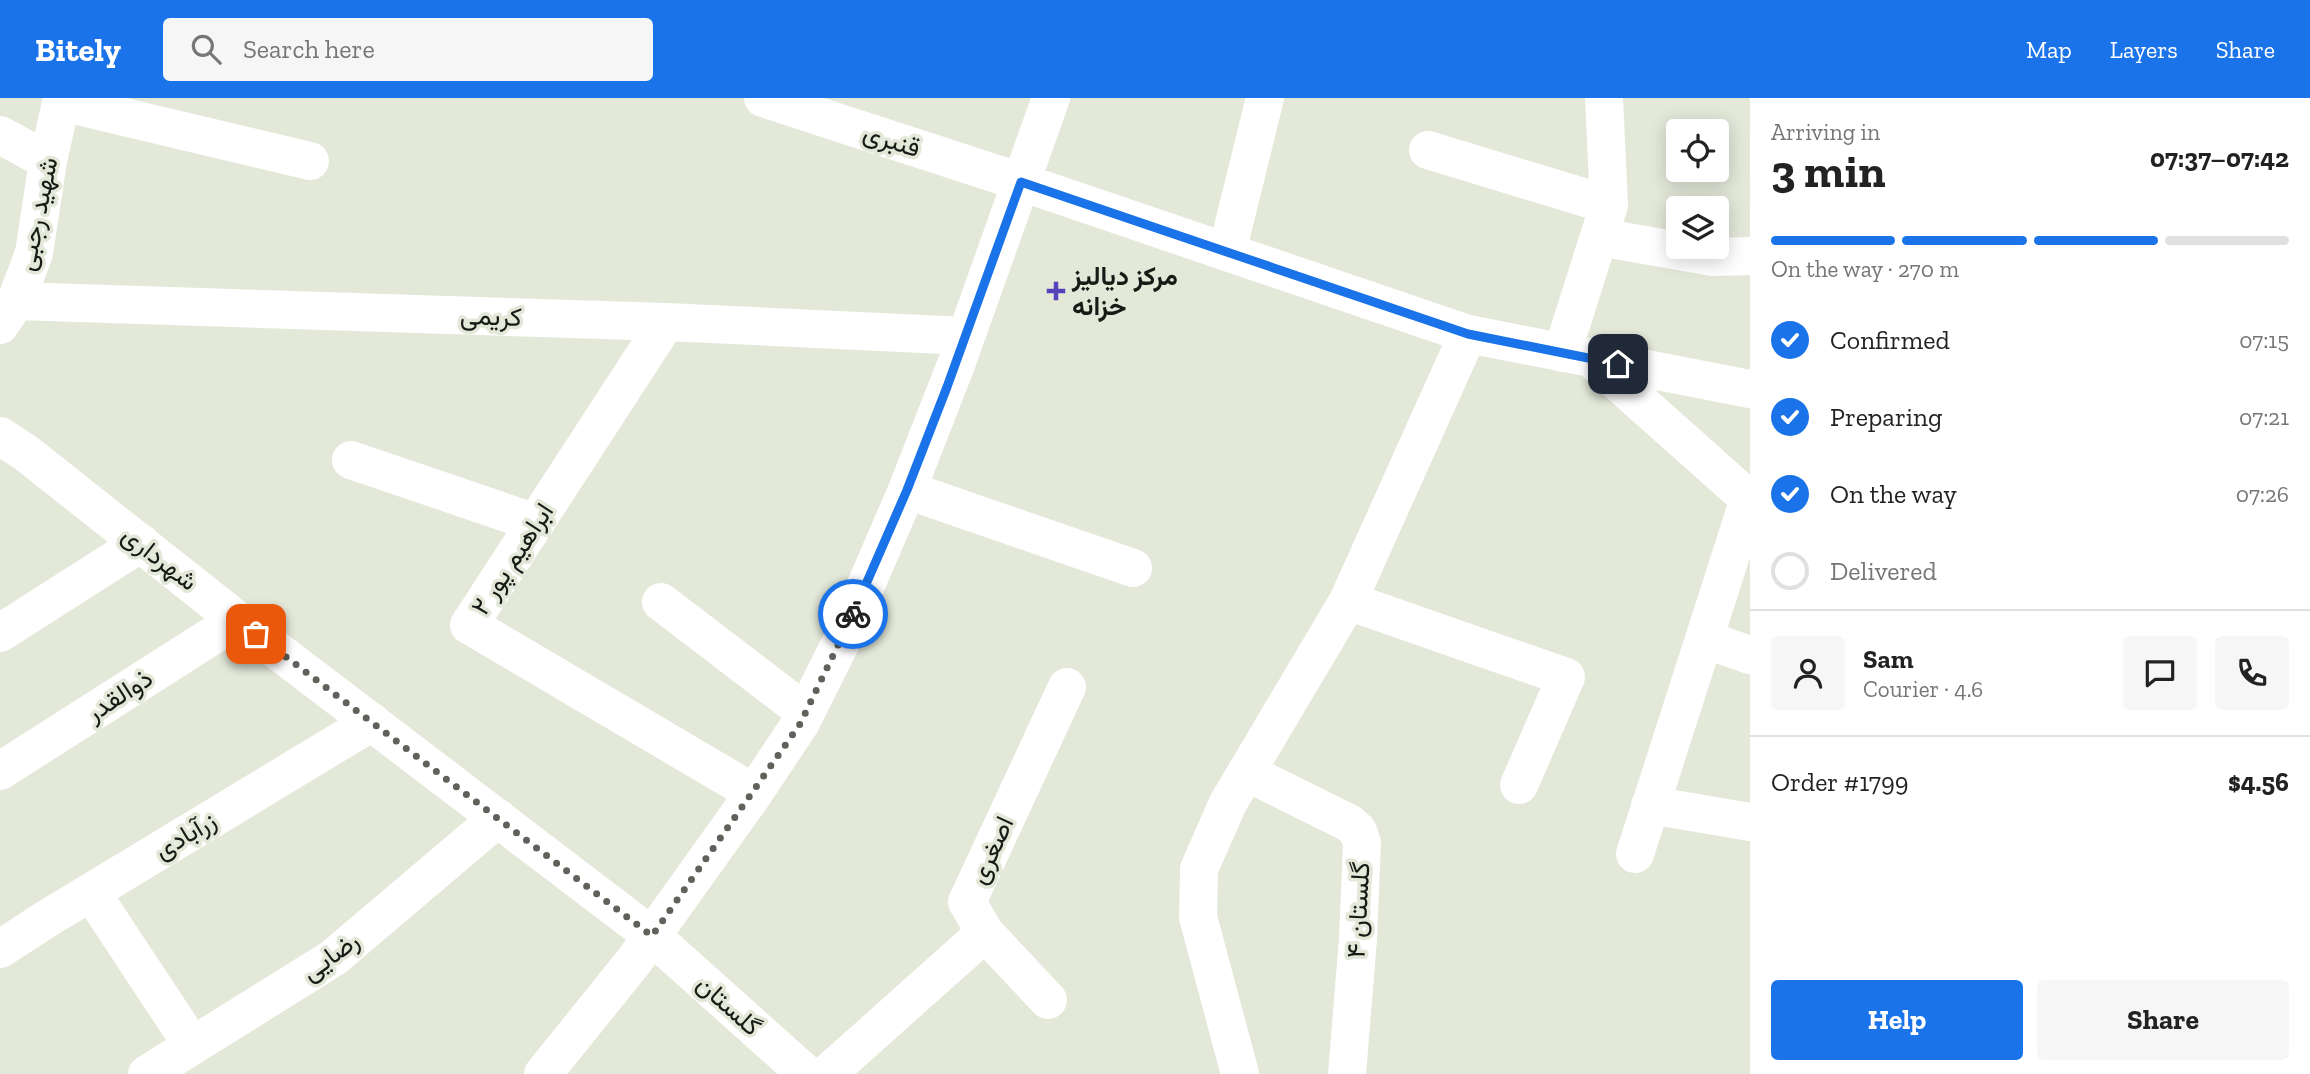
<!DOCTYPE html>
<html lang="en">
<head>
<meta charset="utf-8">
<style>
  body { margin:0; font-family:"Zilla Slab",Vazirmatn,serif; background:#f6f6f6; color:#222; height:100vh; display:flex; flex-direction:column; font-size:26px; white-space:nowrap }
  * { box-sizing:border-box; margin:0 }
  p { font-size:23px; color:#767676 }
  .icon { flex:none; width:38px; height:38px; fill:none; stroke:currentColor; stroke-width:2; stroke-linecap:round; stroke-linejoin:round }
  .map { position:relative; flex:1; overflow:hidden }
  .sheet { display:flex; flex-direction:column; background:#fff; width:560px }
  .sheet>* { flex:none }
  .buttons { position:absolute; left:1666px; top:21px; display:grid; gap:14px }
  .buttons a { display:grid; place-items:center; width:63px; height:63px; border-radius:7px; background:#fff; box-shadow:0 4px 18px #0003; font-size:35px }
  .pin { position:absolute; display:grid; place-items:center; width:60px; height:60px; color:#fff; margin:-30px; border-radius:14px; box-shadow:0 4px 10px #0006 }
  .courier { position:absolute; display:grid; place-items:center; width:70px; height:70px; margin:-35px; border:5px solid #1a73e8; border-radius:50%; background:#fff; color:#222; box-shadow:0 2px 9px #0007 }
  .overview em { font-style:normal; font-weight:800 }
  .overview div { display:flex; flex-direction:column-reverse }
  .overview { display:flex; align-items:center; justify-content:space-between; height:119px; padding:0 21px }
  h1 { font-size:46px; font-weight:800; line-height:52px }
  .bar { display:grid; grid-template-columns:repeat(4,1fr); gap:10px 7px; align-content:center; height:84px; padding:0 21px }
  .bar i { height:9px; border-radius:5px; background:#e0e0e0 }
  .bar .selected { background:#1a73e8 }
  .bar p { grid-column:span 4 }
  .line { display:flex; align-items:center; gap:18px; padding:0 21px; border-top:2px solid #e0e0e0 }
  .line div { flex:1 }
  .round { display:grid; place-items:center; flex:none; width:74px; height:74px; border-radius:7px; background:#f6f6f6 }
  ol { padding:0 21px; list-style:none }
  li { display:flex; align-items:center; gap:21px; height:77px }
  li p { margin-inline-start:auto }
  li .icon { padding:7px; border-radius:50%; background:#1a73e8; color:#fff; stroke-width:4 }
  li:last-child { color:#767676 }
  li i { width:38px; height:38px; border:4px solid #e0e0e0; border-radius:50% }
  .action { display:flex; gap:14px; margin-top:auto; padding:14px 21px }
  .action a { flex:1; height:80px; border-radius:7px; background:#1a73e8; color:#fff; font-size:28px; font-weight:800; line-height:80px; text-align:center }
  .action a+a { background:#f6f6f6; color:#222 }
  header { display:flex; align-items:center; gap:42px; box-sizing:border-box; height:98px; padding:0 35px; background:#1a73e8; color:#fff }
  header strong { font-size:33px }
  nav { display:flex; gap:38px; margin-inline-start:auto; font-size:24px }
  .search { width:490px; height:63px; background:#f6f6f6; display:flex; align-items:center; gap:18px; box-sizing:border-box; padding:0 24px; border-radius:7px; color:#767676; font-size:26px }
  main { display:flex; flex:1; min-height:0 }
  .map>svg:first-child { display:block }
</style>
</head>
<body>
<header>
<strong>Bitely</strong>
<div class="search"><svg class="icon" aria-label="search" viewBox="0 0 24 24"><circle cx="10" cy="10" r="6"/><path d="M15 15l6 6"/></svg>Search here</div>
<nav><a>Map</a><a>Layers</a><a>Share</a></nav>
</header>
<main>
<div class="map">
<svg width="1750" height="976" viewBox="0 0 1750 976">
  <rect width="100%" height="100%" fill="#e3e8d9"/>
  <g fill="none" stroke-linecap="round" stroke-linejoin="round">
    <path stroke="#fff" stroke-width="38" d="M763,0L1021,84L1468,236L1750,291
      M61,4L310,63
      M0,37L48,63
      M1428,52L1609,107
      M1599,139L1713,159L1750,158
      M1227,154L1265,0
      M16,203L666,224L966,238
      M666,224L469,527L754,695
      M0,227L16,203L34,155L48,63L62,0
      M1562,255L1609,107L1604,0
      M1593,262L1749,401L1635,756
      M0,338L26,355L237,522L652,838L806,976
      M351,362L536,425
      M907,392L1133,470
      M1348,503L1566,579L1519,687
      M661,504L805,614
      M0,535L141,445
      M1704,541L1750,557
      M0,673L237,522
      M1246,674L1349,725L1358,733L1362,745L1358,841L1347,976
      M1650,707L1750,724
      M91,794L192,947
      M985,835L1048,902
      M0,851L48,820L372,624
      M147,976L333,860L498,720
      M543,976L634,863L754,695L800,626L844,538L907,392L957,264L1051,0
      M827,976L985,835L967,804L1067,589
      M1240,976L1198,819L1199,771L1228,705L1348,503L1468,236"/>
  </g>
  <g fill="none" stroke-linecap="round" stroke-linejoin="round">
    <path stroke="#5f625a" stroke-width="7" stroke-dasharray="0 12.6" d="M256,536L652,838L800,626L853,516"/>
    <path stroke="#1a73e8" stroke-width="9" d="M853,516L907,392L947,289L1021,84L1468,236L1618,266"/>
  </g>
  <path fill="#5742ba" stroke="#e3e8d9" stroke-width="2.5" d="M1052.5 182.5h7v7h7v7h-7v7h-7v-7h-7v-7h7z"/>
  <g text-anchor="middle" dominant-baseline="central" stroke-width="7" stroke-linejoin="round" paint-order="stroke">
    <g font-size="26" fill="#181a15" stroke="#e3e8d9">
      <text transform="translate(892 42) rotate(18)">قنبری</text>
      <text transform="translate(37 116) rotate(-78)">شهید رجبی</text>
      <text transform="translate(491 218) rotate(2)">کریمی</text>
      <text transform="translate(160 460) rotate(38)">شهرداری</text>
      <text transform="translate(512 461) rotate(-57)">ابراهیم پور ۲</text>
      <text transform="translate(119 597) rotate(-33)">ذوالقدر</text>
      <text transform="translate(185 737) rotate(-31)">زرآبادی</text>
      <text transform="translate(991 752) rotate(-65)">اصغری</text>
      <text transform="translate(1358 812) rotate(-87)">گلستان ۴</text>
      <text transform="translate(330 858) rotate(-36)">رضایی</text>
      <text transform="translate(729 907) rotate(42)">گلستان</text>
    </g>
    <g font-size="26" font-weight="bold" fill="#181a15" stroke="#e3e8d9" text-anchor="start">
      <text x="1072" y="178">مرکز دیالیز<tspan x="1072" dy="30">خزانه</tspan></text>
    </g>
  </g>
</svg>
<div class="buttons">
<a><svg class="icon" aria-label="locate" viewBox="0 0 24 24"><circle cx="12" cy="12" r="6"/><path d="M12 2v4M12 18v4M2 12h4M18 12h4"/></svg></a>
<a><svg class="icon" aria-label="layers" viewBox="0 0 24 24"><path d="M12 4l9 5-9 5-9-5zM3 14l9 5 9-5"/></svg></a>
</div>
<div class="pin" style="left:256px;top:536px;background:#ea580c"><svg class="icon" aria-label="bag" viewBox="0 0 24 24"><path d="M5 8h14l-1 12H6zM9 8a3 3 0 0 1 6 0"/></svg></div>
<div class="pin" style="left:1618px;top:266px;background:#1f2937"><svg class="icon" aria-label="home" viewBox="0 0 24 24"><path d="M3 11l9-7 9 7M6 9v11h12V9"/></svg></div>
<div class="courier" style="left:853px;top:516px"><svg class="icon" aria-label="bike" viewBox="0 0 24 24"><circle cx="6" cy="16" r="4"/><circle cx="18" cy="16" r="4"/><path d="M6 16l4-8h5l3 8M10 8l3 8H6M13 5h3"/></svg></div>
</div>
<section class="sheet">
<div class="overview"><div><h1>3 min</h1><p>Arriving in</p></div><em>07:37–07:42</em></div>
<div class="bar"><i class="selected"></i><i class="selected"></i><i class="selected"></i><i></i><p>On the way · 270 m</p></div>
<ol>
<li><svg class="icon" aria-label="check" viewBox="0 0 24 24"><path d="M5 12l5 5 9-10"/></svg>Confirmed<p>07:15</p></li>
<li><svg class="icon" aria-label="check" viewBox="0 0 24 24"><path d="M5 12l5 5 9-10"/></svg>Preparing<p>07:21</p></li>
<li><svg class="icon" aria-label="check" viewBox="0 0 24 24"><path d="M5 12l5 5 9-10"/></svg>On the way<p>07:26</p></li>
<li><i></i>Delivered</li>
</ol>
<div class="line" style="height:126px"><a class="round"><svg class="icon" aria-label="person" viewBox="0 0 24 24"><circle cx="12" cy="8" r="4"/><path d="M4 21q1-7 8-7t8 7"/></svg></a><div><b>Sam</b><p>Courier · 4.6</p></div><a class="round"><svg class="icon" aria-label="chat" viewBox="0 0 24 24"><path d="M4 5h16v11H9l-5 4z"/></svg></a><a class="round"><svg class="icon" aria-label="phone" viewBox="0 0 24 24"><path d="M5 4h4l2 5-3 2q2 4 5 5l2-3 5 2v4C11 20 4 13 5 4z"/></svg></a></div>
<div class="line" style="height:91px"><div>Order #1799</div><b>$4.56</b></div>
<div class="action"><a>Help</a><a>Share</a></div>
</section>
</main>
</body>
</html>
